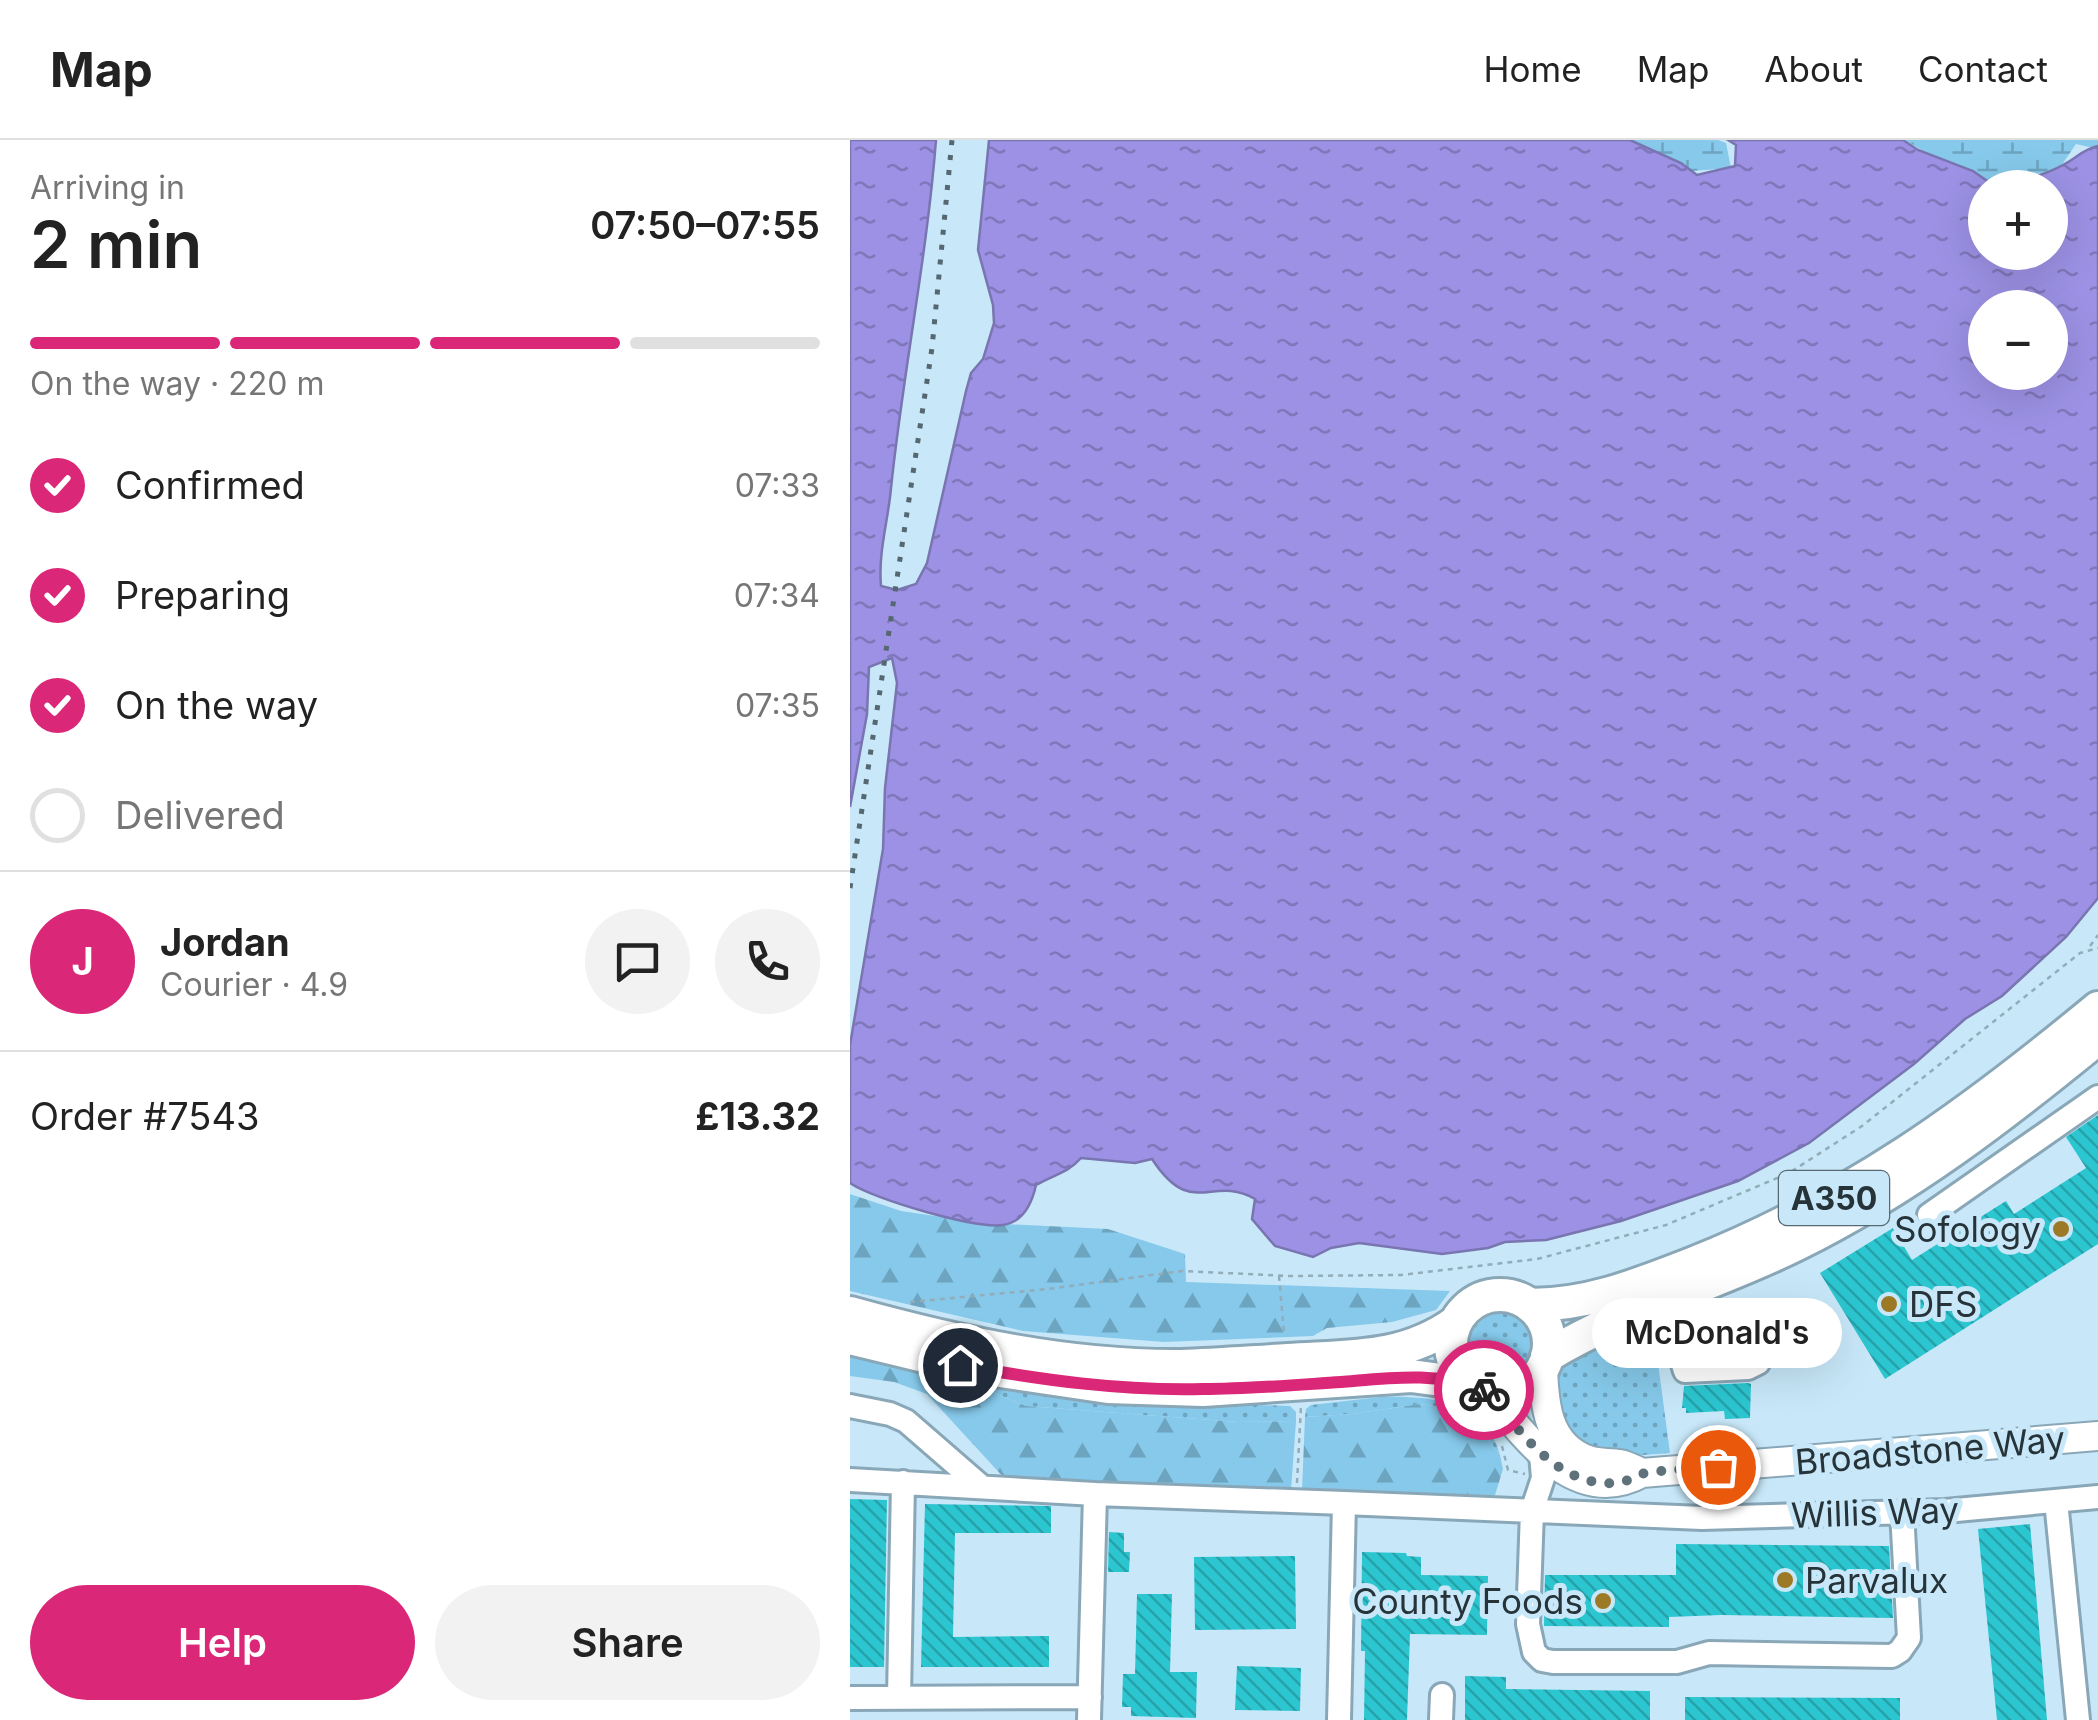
<!DOCTYPE html>
<html lang="en">
<head>
<meta charset="utf-8">
<style>
  body { margin:0; font-family:Inter,sans-serif; background:#f2f2f2; color:#222; height:100vh; display:flex; flex-direction:column; font-size:38px; white-space:nowrap }
  * { box-sizing:border-box; margin:0 }
  p { font-size:32px; color:#767676 }
  .icon { flex:none; width:55px; height:55px; fill:none; stroke:currentColor; stroke-width:2; stroke-linecap:round; stroke-linejoin:round }
  .map { position:relative; flex:1; overflow:hidden }
  .side { display:flex; flex-direction:column; background:#fff; width:850px }
  .side>* { flex:none }
  .controls { position:absolute; left:1118px; top:30px; display:grid; gap:20px }
  .controls a { display:grid; place-items:center; width:100px; height:100px; border-radius:50%; background:#fff; box-shadow:0 10px 40px #0002; font-size:50px }
  .pin { position:absolute; display:grid; place-items:center; width:85px; height:85px; color:#fff; margin:-42px; border:5px solid #fff; border-radius:50%; box-shadow:0 2px 10px #0007 }
  .courier { position:absolute; display:grid; place-items:center; width:100px; height:100px; margin:-50px; border:8px solid #db2777; border-radius:50%; background:#fff; color:#222; box-shadow:0 2px 12px #0007 }
  .bubble { position:absolute; height:70px; border-radius:35px; background:#fff; box-shadow:0 10px 40px #0002; font-size:32px; font-weight:600; line-height:70px; text-align:center }
  .summary em { font-style:normal; font-weight:600 }
  .summary div { display:flex; flex-direction:column-reverse }
  .summary { display:flex; align-items:center; justify-content:space-between; height:170px; padding:0 30px }
  h1 { font-size:65px; font-weight:600; line-height:75px }
  .bar { display:grid; grid-template-columns:repeat(4,1fr); gap:15px 10px; align-content:center; height:120px; padding:0 30px }
  .bar i { height:12px; border-radius:8px; background:#e0e0e0 }
  .bar .selected { background:#db2777 }
  .bar p { grid-column:span 4 }
  .line { display:flex; align-items:center; gap:25px; padding:0 30px; border-top:2px solid #e0e0e0 }
  .line div { flex:1 }
  .round { display:grid; place-items:center; flex:none; width:105px; height:105px; border-radius:52px; background:#f2f2f2 }
  ol { padding:0 30px; list-style:none }
  li { display:flex; align-items:center; gap:30px; height:110px }
  li p { margin-inline-start:auto }
  li .icon { padding:10px; border-radius:50%; background:#db2777; color:#fff; stroke-width:4 }
  li:last-child { color:#767676 }
  li i { width:55px; height:55px; border:5px solid #e0e0e0; border-radius:50% }
  .cta { display:flex; gap:20px; margin-top:auto; padding:20px 30px }
  .cta a { flex:1; height:115px; border-radius:60px; background:#db2777; color:#fff; font-size:40px; font-weight:600; line-height:115px; text-align:center }
  .cta a+a { background:#f2f2f2; color:#222 }
  header { display:flex; align-items:center; gap:60px; box-sizing:border-box; height:140px; padding:0 50px; background:#fff; border-bottom:2px solid #e0e0e0 }
  header strong { font-size:48px }
  nav { display:flex; gap:55px; margin-inline-start:auto; font-size:35px }
  main { display:flex; flex:1; min-height:0 }
  .map>svg:first-child { display:block }
</style>
</head>
<body>
<header>
<strong>Map</strong>
<nav><a>Home</a><a>Map</a><a>About</a><a>Contact</a></nav>
</header>
<main>
<section class="side">
<div class="summary"><div><h1>2 min</h1><p>Arriving in</p></div><em>07:50–07:55</em></div>
<div class="bar"><i class="selected"></i><i class="selected"></i><i class="selected"></i><i></i><p>On the way · 220 m</p></div>
<ol>
<li><svg class="icon" aria-label="check" viewBox="0 0 24 24"><path d="M5 12l5 5 9-10"/></svg>Confirmed<p>07:33</p></li>
<li><svg class="icon" aria-label="check" viewBox="0 0 24 24"><path d="M5 12l5 5 9-10"/></svg>Preparing<p>07:34</p></li>
<li><svg class="icon" aria-label="check" viewBox="0 0 24 24"><path d="M5 12l5 5 9-10"/></svg>On the way<p>07:35</p></li>
<li><i></i>Delivered</li>
</ol>
<div class="line" style="height:180px"><b class="round" style="background:#db2777;color:#fff">J</b><div><b>Jordan</b><p>Courier · 4.9</p></div><a class="round"><svg class="icon" aria-label="chat" viewBox="0 0 24 24"><path d="M4 5h16v11H9l-5 4z"/></svg></a><a class="round"><svg class="icon" aria-label="phone" viewBox="0 0 24 24"><path d="M5 4h4l2 5-3 2q2 4 5 5l2-3 5 2v4C11 20 4 13 5 4z"/></svg></a></div>
<div class="line" style="height:130px"><div>Order #7543</div><b>£13.32</b></div>
<div class="cta"><a>Help</a><a>Share</a></div>
</section>
<div class="map">
<svg width="1248" height="1580" viewBox="0 0 1248 1580">
  <defs>
    <pattern id="grass-dots" width="8" height="8" patternUnits="userSpaceOnUse" patternTransform="scale(2.5)"><rect width="8" height="8" fill="#86c9ea"/><path d="M2 2h.1M6 6h.1" fill="none" stroke="#6da4bf" stroke-width="1.8" stroke-linecap="round"/></pattern>
    <pattern id="forest-firs" width="22" height="20" patternUnits="userSpaceOnUse" patternTransform="scale(2.5)"><rect width="22" height="20" fill="#86c9ea"/><path d="M5 1l3.5 6h-7zM16 11l3.5 6h-7z" fill="#6da4bf"/></pattern>
    <pattern id="wetland-marsh" width="20" height="14" patternUnits="userSpaceOnUse" patternTransform="scale(2.5)"><rect width="20" height="14" fill="#86c9ea"/><path d="M1 5h8M5 5V1M11 12h8M15 12V8" fill="none" stroke="#6da4bf"/></pattern>
    <pattern id="water-ripples" width="26" height="14" patternUnits="userSpaceOnUse" patternTransform="scale(2.5)"><rect width="26" height="14" fill="#9c91e4"/><path d="M2 4q2-2 4 0t4 0M15 11q2-2 4 0t4 0" fill="none" stroke="#7f77ba"/></pattern>
    <pattern id="building-back-hatch" width="6" height="6" patternUnits="userSpaceOnUse" patternTransform="scale(2.5)"><rect width="6" height="6" fill="#2cc6d0"/><path d="M-1 5l2 2M0 0l6 6M5-1l2 2" fill="none" stroke="#25a1aa"/></pattern>
  </defs>
  <rect width="100%" height="100%" fill="#c8e8f9"/>
  <path fill="url(#grass-dots)" d="M835,1160L831,1187L806,1208L820,1313L765,1317L724,1304C711,1273 695,1255 713,1224Z
    M619 1206a33 33 0 1 1 66 0a33 33 0 1 1-66 0Z
    M125,1245L227,1259L440,1266L446,1272V1281L388,1282L176,1266Z
    M530,1257C579,1256 635,1259 650,1315L631,1291L606,1269L570,1264L502,1274L455,1277L456,1269L461,1265Z"/>
  <path fill="url(#forest-firs)" d="M0,1054L51,1071L134,1083L258,1089L335,1114L336,1142L600,1151L586,1170L542,1182L477,1188L463,1196L314,1202L173,1191L0,1151Z
    M0,1214L125,1245L176,1266L388,1282L446,1281L441,1350L155,1339L77,1254L44,1242L0,1236Z
    M570,1264L606,1269L631,1291L650,1315L653,1329L645,1355L629,1361L452,1350L455,1277L502,1274Z"/>
  <path fill="url(#wetland-marsh)" d="M780,0H868L876,3L881,28L842,31Z
    M1055,0H1248V9L1226,4L1209,29L1132,47Z"/>
  <path fill="url(#water-ripples)" stroke="#7975b1" stroke-width="2.5" fill-rule="evenodd" d="M0,0H86C77,117 53,232 41,348C38,382 28,412 31,446L47,450L66,444L77,423L116,251L121,233L133,219L144,183L143,165L128,110L139,0H780L831,23L847,35L885,26L886,5L878,0H1053L1068,10L1123,31L1143,45C1168,42 1191,37 1213,25C1227,18 1233,9 1248,6V758L1216,797L1152,856L1115,879L1064,924L959,1003L888,1041L771,1081L696,1100L655,1102L638,1108L592,1114L509,1103L481,1108L463,1117L425,1106L402,1079L405,1059C361,1034 342,1080 302,1019L285,1023L231,1018C218,1033 203,1035 186,1045C182,1063 174,1082 153,1085C125,1089 23,1059 0,1043V905L33,709L35,648L47,543L42,518L19,527L17,574L0,667ZM1135,48H1200V112H1135ZM1135,168H1200V232H1135Z"/>
  <path fill="url(#building-back-hatch)" d="M1248,975V1104L1035,1239L970,1133L1043,1088L1062,1120L1156,1061L1164,1074L1236,1028L1216,997Z
    M898,1243L901,1244L900,1278L875,1279L874,1271L836,1273V1268H832L834,1246Z
    M0,1359L37,1360L34,1527H0Z
    M75,1364L201,1366V1393H105L103,1497L199,1496V1527H71Z
    M1180,1384L1197,1580H1147L1128,1389Z
    M259,1392L274,1393V1412H280L279,1432H258Z
    M826,1404L1039,1406L1043,1478L871,1475L819,1477V1487L694,1486L695,1435H826Z
    M512,1412L556,1413L557,1416L571,1417V1435L638,1436L637,1495L560,1494L557,1580H514L515,1511H511Z
    M445,1416L446,1489L345,1490L344,1417Z
    M287,1454H322L320,1532H347L346,1578L281,1576V1567H272L273,1534H285Z
    M387,1526L451,1528L450,1571L385,1570Z
    M615,1536L656,1537V1549L800,1551V1580H615Z
    M835,1557L1050,1558V1580H835Z"/>
  <g fill="none" stroke-linecap="round" stroke-linejoin="round">
    <defs>
      <path id="minor" d="M1079,1075L1248,957
        M887,1184L828,1208L835,1231L898,1228L908,1223
        M0,1266L40,1274L56,1281L132,1347
        M691,1314L693,1338L682,1371L678,1484L684,1512L692,1520L703,1522H827L859,1513L1042,1516L1050,1511L1059,1498L1052,1372
        M0,1340L245,1354
        M1206,1361L1228,1580
        M49,1557L53,1342
        M0,1558L240,1557
        M239,1580L245,1354L494,1363
        M489,1580L494,1363L852,1378L1095,1371L1248,1357
        M591,1580L592,1555"/>
      <path id="major" d="M693,1226C694,1264 697,1305 738,1320C749,1324 759,1322 770,1324C777,1325 785,1330 792,1333
        M639,1252C675,1298 726,1369 792,1333L1248,1296"/>
      <path id="highway" d="M601 1204a49 49 0 1 1 98 0a49 49 0 1 1-98 0Z
        M680,1165C738,1165 788,1145 842,1124C1002,1060 1116,977 1248,868
        M0,1173C108,1203 219,1227 331,1226C367,1225 402,1222 438,1220C499,1216 554,1220 606,1182
        M0,1198L111,1225L258,1247L353,1250L561,1236L621,1244
        M697,1216C776,1168 865,1145 947,1104C1058,1049 1153,976 1248,898"/>
    </defs>
    <use href="#minor" stroke="#89a7b7" stroke-width="28"/>
    <use href="#major" stroke="#89a7b7" stroke-width="32"/>
    <use href="#highway" stroke="#89a7b7" stroke-width="38"/>
    <path stroke="#92acb9" stroke-width="2.5" stroke-dasharray="5 5" stroke-linecap="butt" d="M1240,806L1248,795
      M429,1136L434,1193
      M60,1162L198,1149L332,1131L440,1136L551,1135L687,1119L816,1085L939,1033L1012,986L1230,813L1248,808
      M652,1306L658,1330L675,1334
      M447,1343L451,1266"/>
    <use href="#minor" stroke="#fff" stroke-width="22"/>
    <use href="#major" stroke="#fff" stroke-width="28"/>
    <use href="#highway" stroke="#fff" stroke-width="32"/>
    <path stroke="#556871" stroke-width="5" stroke-dasharray="5 10" stroke-linecap="butt" d="M0,748L82,208L102,0"/>
  </g>
  <g fill="none" stroke-linecap="round" stroke-linejoin="round">
    <path stroke="#5f727c" stroke-width="10" stroke-dasharray="0 18" d="M634,1250L639,1252C670,1293 709,1348 768,1343C778,1342 786,1334 797,1333C820,1329 844,1329 868,1327"/>
    <path stroke="#db2777" stroke-width="12" d="M110,1225C191,1240 271,1251 353,1249C399,1249 445,1245 491,1242C539,1238 588,1231 634,1250"/>
  </g>
  <g fill="#9c7a25" stroke="#c8e8f9" stroke-width="4">
    <circle cx="1211" cy="1089" r="10"/>
    <circle cx="1039" cy="1164" r="10"/>
    <circle cx="935" cy="1440" r="10"/>
    <circle cx="753" cy="1461" r="10"/>
  </g>
  <g text-anchor="middle" dominant-baseline="central" stroke-width="10" stroke-linejoin="round" paint-order="stroke">
    <rect fill="#c8e8f9" stroke="#576973" stroke-width="2.5" x="929" y="1031" width="110" height="54" rx="8"/>
    <g font-size="32" font-weight="bold" fill="#263339">
      <text x="984" y="1058">A350</text>
    </g>
    <g font-size="35" fill="#263339" stroke="#c8e8f9" text-anchor="end">
      <text x="1191" y="1089">Sofology</text>
      <text x="1059" y="1164" text-anchor="start">DFS</text>
      <text x="955" y="1440" text-anchor="start">Parvalux</text>
      <text x="733" y="1461">County Foods</text>
    </g>
    <g font-size="35" fill="#263339" stroke="#c8e8f9">
      <text transform="translate(1080 1310) rotate(-5)">Broadstone Way</text>
      <text transform="translate(1025 1372) rotate(-2)">Willis Way</text>
    </g>
  </g>
</svg>
<div class="controls">
<a>+</a>
<a>−</a>
</div>
<div class="pin" style="left:868px;top:1327px;background:#ea580c"><svg class="icon" aria-label="bag" viewBox="0 0 24 24"><path d="M5 8h14l-1 12H6zM9 8a3 3 0 0 1 6 0"/></svg></div>
<div class="pin" style="left:110px;top:1225px;background:#1f2937"><svg class="icon" aria-label="home" viewBox="0 0 24 24"><path d="M3 11l9-7 9 7M6 9v11h12V9"/></svg></div>
<div class="courier" style="left:634px;top:1250px"><svg class="icon" aria-label="bike" viewBox="0 0 24 24"><circle cx="6" cy="16" r="4"/><circle cx="18" cy="16" r="4"/><path d="M6 16l4-8h5l3 8M10 8l3 8H6M13 5h3"/></svg></div>
<div class="bubble" style="left:742px;top:1158px;width:250px">McDonald's</div>
</div>
</main>
</body>
</html>
